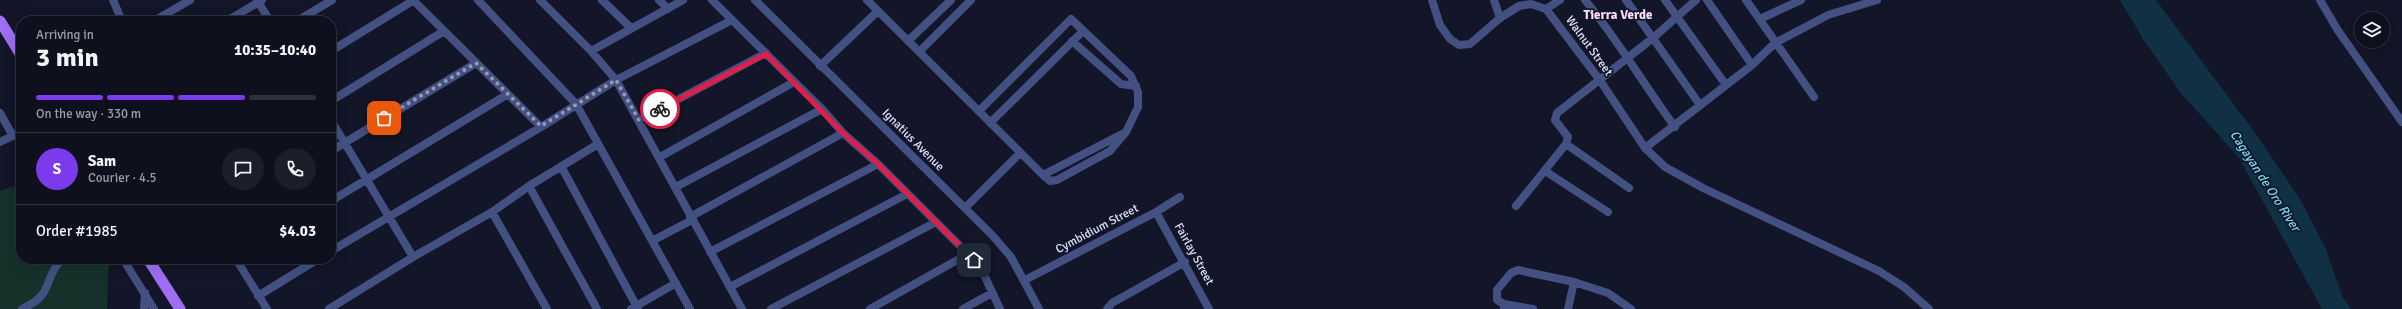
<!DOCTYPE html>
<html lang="en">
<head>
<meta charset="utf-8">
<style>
  body { margin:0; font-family:Signika,sans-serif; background:#1c1e2b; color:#f1f3f6; height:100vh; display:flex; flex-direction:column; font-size:15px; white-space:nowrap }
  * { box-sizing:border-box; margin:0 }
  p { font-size:13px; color:#9b9da4 }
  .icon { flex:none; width:22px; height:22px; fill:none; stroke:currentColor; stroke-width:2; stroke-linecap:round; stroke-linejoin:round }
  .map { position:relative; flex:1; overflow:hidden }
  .details { position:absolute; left:16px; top:16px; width:320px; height:248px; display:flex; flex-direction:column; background:#0e101e; border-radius:16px; box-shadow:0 4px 16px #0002,0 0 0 1px #2e303c }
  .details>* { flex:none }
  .fabs { position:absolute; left:2354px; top:12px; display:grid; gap:8px }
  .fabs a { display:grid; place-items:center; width:36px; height:36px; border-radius:50%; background:#0e101e; box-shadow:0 4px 16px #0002,0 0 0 1px #2e303c; font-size:20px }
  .pin { position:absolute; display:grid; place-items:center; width:34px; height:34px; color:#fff; margin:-17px; border-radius:8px; box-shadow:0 2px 6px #0006 }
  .courier { position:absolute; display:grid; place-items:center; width:40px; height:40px; margin:-20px; border:3px solid #e11d48; border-radius:50%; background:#fff; color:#222; box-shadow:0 1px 5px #0007 }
  .headline em { font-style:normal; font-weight:700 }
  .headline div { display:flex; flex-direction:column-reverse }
  .headline { display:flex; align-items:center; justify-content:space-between; height:68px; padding:0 20px }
  h1 { font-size:26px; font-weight:700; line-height:30px }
  .bar { display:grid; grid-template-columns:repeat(4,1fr); gap:6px 4px; align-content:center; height:48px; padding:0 20px }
  .bar i { height:5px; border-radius:3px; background:#2e303c }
  .bar .on { background:#7c3aed }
  .bar p { grid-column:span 4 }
  .line { display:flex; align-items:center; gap:10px; padding:0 20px; border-top:1px solid #2e303c }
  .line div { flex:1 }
  .round { display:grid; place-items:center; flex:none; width:42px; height:42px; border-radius:21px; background:#1c1e2b }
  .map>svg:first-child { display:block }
</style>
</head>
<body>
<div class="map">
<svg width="2402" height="309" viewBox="0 0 2402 309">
  <rect width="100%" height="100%" fill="#131528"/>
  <path fill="#163129" d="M21,184V259H109L107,309H0V191Z"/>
  <path fill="#103043" d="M2120,0H2156L2256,134L2300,199L2326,249L2342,296L2351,309H2322L2239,158L2180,92L2143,39Z"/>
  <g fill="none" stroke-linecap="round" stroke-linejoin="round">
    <path stroke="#435182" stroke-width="8" d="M113,0L122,21
      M257,0L270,21
      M413,0L541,127
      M478,0L576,104L690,309
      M540,0L591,51L616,80L742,309
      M602,0L631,28
      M659,0L668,9
      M712,0L822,109L843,133L878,164L980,266L1000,309
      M867,0L1043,175L1050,181L1057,180L1110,151L1126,132L1138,107V92L1131,76L1071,19L979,111
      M1494,0L1500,18
      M1585,0C1618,40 1644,85 1675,127
      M1626,0L1700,105
      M1665,0L1726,85
      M1707,0L1752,65
      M1746,0L1814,97
      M2320,0L2337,29L2402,122
      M1546,9L1560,0
      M1760,19L1801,0
      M154,21L190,0
      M227,21L262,0
      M297,21L332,0
      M908,41L951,0
      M1072,41L1121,84L1136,86
      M331,51L414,0
      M591,51L683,0
      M919,52L971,0
      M820,66L878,11
      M331,101L444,31
      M0,113L13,136
      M331,120L413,257
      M639,120L766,53
      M990,123L1083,31
      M0,142L21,132
      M1566,144L1629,188
      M1645,148L1752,65L1775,43L1828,15L1877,0
      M331,151L476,63
      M660,157L794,82
      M561,166L638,309
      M1545,171L1608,212
      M1043,175L1124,133
      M529,186L597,309
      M676,187L822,109
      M331,201L508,94
      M1516,206L1566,144L1568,137L1555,120L1557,113L1653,38L1696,0
      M965,208L1020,153
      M492,212L547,309
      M1156,212L1209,309
      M690,217L843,133
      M652,241L692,220
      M331,251L541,127L616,80L732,20
      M710,252L878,164
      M123,259L154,309
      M236,259L267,309
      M1025,280L1156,212L1180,197
      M730,287L907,194
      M258,296L318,259
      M1504,304L1533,309
      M22,309C56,293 41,281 62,259
      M144,309L145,293
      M329,309L413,257L492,212L529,186L598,144
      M631,309L676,283
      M771,309L936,222
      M870,309L968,254
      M963,309L992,293
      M1107,309L1112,303L1185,262
      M1504,309V304L1497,300V290L1511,273L1518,270L1574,282L1608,293L1631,309
      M1568,309L1574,282"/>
    <path stroke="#435182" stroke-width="8" d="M755,0L993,236L1011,257L1039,309
      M1432,0L1440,25L1450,39L1459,45L1470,44L1500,18L1519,6L1531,4L1546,9L1599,79L1645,148L1665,167L1703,188L1879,271L1904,287L1929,309"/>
    <path stroke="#9e6ff0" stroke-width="11" d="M0,21L21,55
      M148,259L180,309"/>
  </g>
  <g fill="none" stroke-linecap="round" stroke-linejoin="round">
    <path stroke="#969ab2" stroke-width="4" stroke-dasharray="0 7.2" d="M384,118L476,63L541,126L616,80L639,120L660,109"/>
    <path stroke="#e11d48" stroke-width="5" d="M660,109L766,54L843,133L878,164L974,260"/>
  </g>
  <g text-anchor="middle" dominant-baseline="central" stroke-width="3.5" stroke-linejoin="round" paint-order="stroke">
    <g font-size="12" fill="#dde1fc" stroke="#131528">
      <text transform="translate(1589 46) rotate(54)">Walnut Street</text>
      <text transform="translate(913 140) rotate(45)">Ignatius Avenue</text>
      <text transform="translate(1097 229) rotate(-28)">Cymbidium Street</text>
      <text transform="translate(1194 254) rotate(61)">Fairlay Street</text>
    </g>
    <g font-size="13" font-weight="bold" fill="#fcdff9" stroke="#131528">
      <text x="1618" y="15">Tierra Verde</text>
    </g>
    <g font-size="13" font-style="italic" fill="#75d8f1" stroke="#131528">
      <text transform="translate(2265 181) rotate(57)">Cagayan de Oro River</text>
    </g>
  </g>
</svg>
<div class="fabs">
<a><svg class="icon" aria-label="layers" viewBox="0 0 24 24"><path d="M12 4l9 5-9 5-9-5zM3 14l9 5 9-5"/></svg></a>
</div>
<div class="pin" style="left:384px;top:118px;background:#ea580c"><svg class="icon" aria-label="bag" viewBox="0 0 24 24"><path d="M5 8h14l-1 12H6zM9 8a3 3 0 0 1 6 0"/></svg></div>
<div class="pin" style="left:974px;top:260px;background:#1f2937"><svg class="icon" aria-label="home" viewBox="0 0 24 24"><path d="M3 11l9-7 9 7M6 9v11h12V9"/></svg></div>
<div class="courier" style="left:660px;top:109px"><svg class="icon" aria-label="bike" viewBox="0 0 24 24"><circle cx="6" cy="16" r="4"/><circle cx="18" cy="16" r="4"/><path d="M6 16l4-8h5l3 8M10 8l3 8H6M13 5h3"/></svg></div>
<section class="details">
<div class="headline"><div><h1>3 min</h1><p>Arriving in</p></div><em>10:35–10:40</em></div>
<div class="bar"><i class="on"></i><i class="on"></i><i class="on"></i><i></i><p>On the way · 330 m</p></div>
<div class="line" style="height:72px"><b class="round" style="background:#7c3aed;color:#fff">S</b><div><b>Sam</b><p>Courier · 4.5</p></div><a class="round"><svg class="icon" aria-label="chat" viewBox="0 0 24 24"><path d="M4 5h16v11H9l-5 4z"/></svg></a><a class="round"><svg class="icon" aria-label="phone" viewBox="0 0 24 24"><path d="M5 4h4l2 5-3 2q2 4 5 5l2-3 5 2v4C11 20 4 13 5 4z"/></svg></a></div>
<div class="line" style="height:52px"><div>Order #1985</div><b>$4.03</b></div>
</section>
</div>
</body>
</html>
